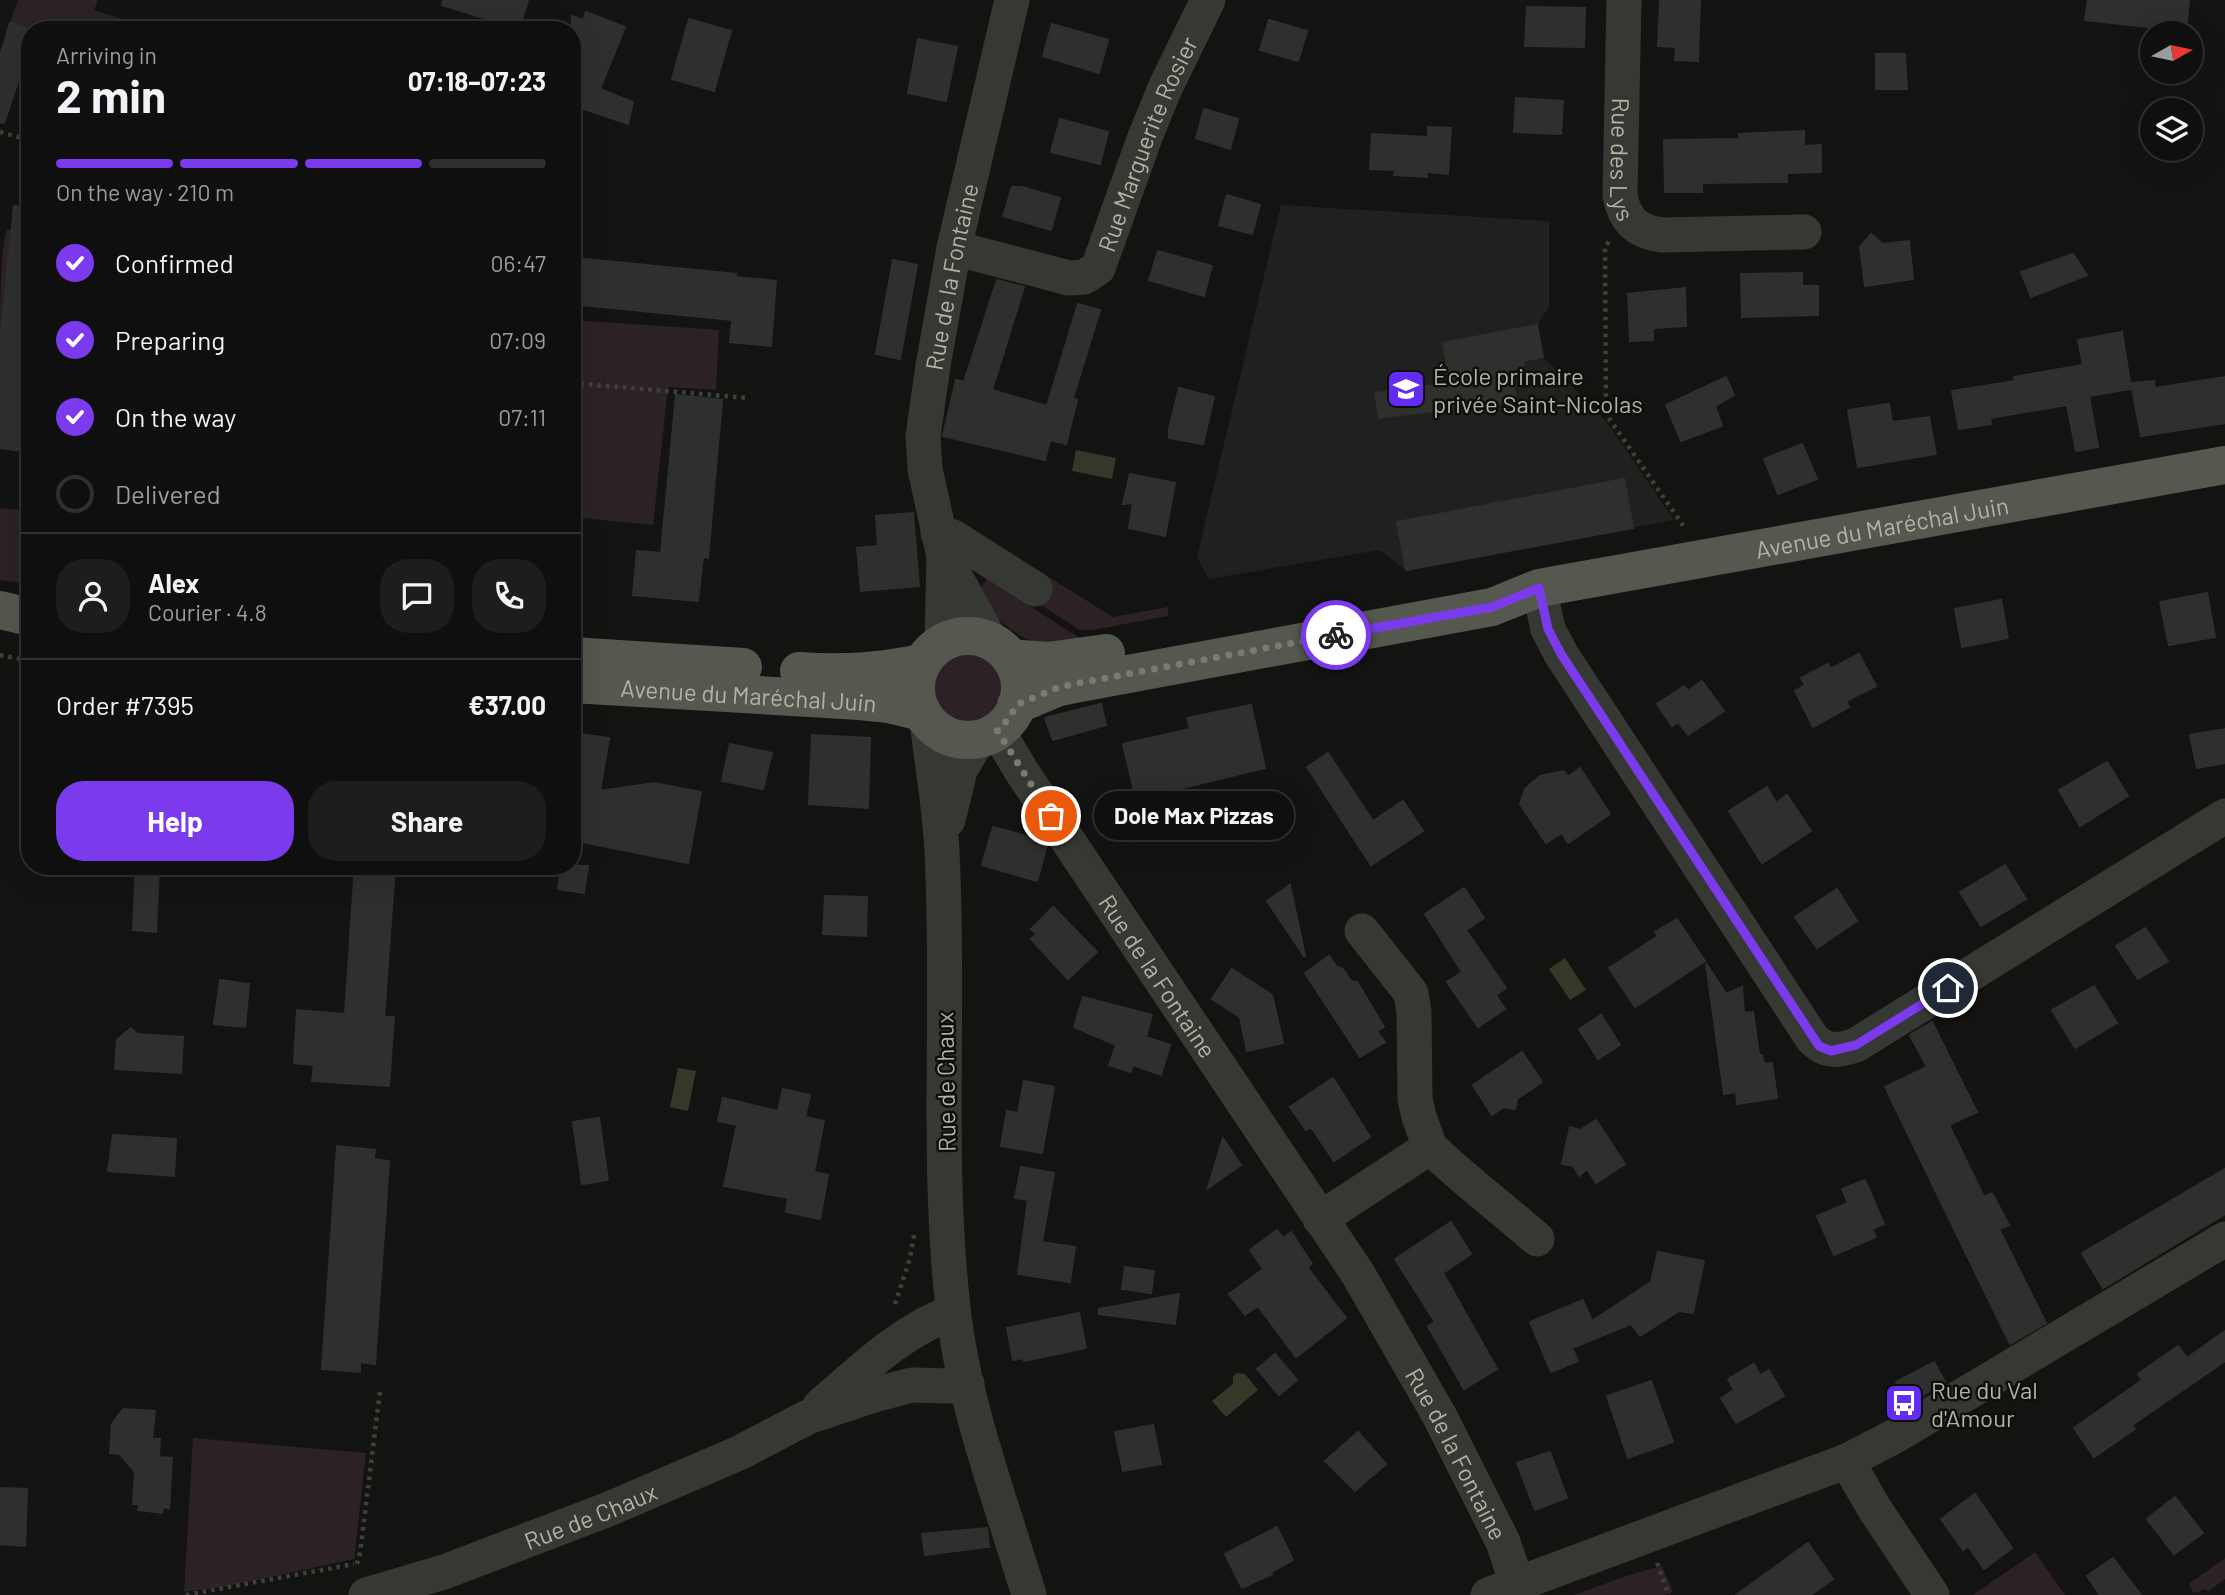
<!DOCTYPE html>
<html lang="en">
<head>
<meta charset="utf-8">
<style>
  body { margin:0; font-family:Barlow,sans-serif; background:#1c1d1c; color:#f1f3f6; height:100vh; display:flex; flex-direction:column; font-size:26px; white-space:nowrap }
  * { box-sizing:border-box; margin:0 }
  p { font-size:23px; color:#9b9c9e }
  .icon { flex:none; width:38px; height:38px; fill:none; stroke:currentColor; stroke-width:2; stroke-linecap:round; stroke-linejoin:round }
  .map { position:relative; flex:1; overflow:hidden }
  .details { position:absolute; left:21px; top:21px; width:560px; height:854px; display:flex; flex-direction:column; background:#0e0f0e; border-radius:28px; box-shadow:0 7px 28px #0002,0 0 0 2px #2e2f2e }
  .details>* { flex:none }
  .needle { width:46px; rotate:81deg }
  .tools { position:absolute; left:2140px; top:21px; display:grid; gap:14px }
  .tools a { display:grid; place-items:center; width:63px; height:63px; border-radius:50%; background:#0e0f0e; box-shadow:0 7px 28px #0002,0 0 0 2px #2e2f2e; font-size:35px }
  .pin { position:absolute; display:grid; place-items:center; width:60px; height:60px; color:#fff; margin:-30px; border:4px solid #fff; border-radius:50%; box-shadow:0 2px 7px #0007 }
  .courier { position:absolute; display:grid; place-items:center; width:70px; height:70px; margin:-35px; border:5px solid #7c3aed; border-radius:50%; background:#fff; color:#222; box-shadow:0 2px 9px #0007 }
  .bubble { position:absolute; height:49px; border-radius:24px; background:#0e0f0e; box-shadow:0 7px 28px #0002,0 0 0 2px #2e2f2e; font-size:23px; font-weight:700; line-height:49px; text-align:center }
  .summary em { font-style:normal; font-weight:700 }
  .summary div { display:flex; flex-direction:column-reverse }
  .summary { display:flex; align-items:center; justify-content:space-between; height:119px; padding:0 35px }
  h1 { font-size:46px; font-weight:700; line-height:52px }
  .bar { display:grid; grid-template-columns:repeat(4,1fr); gap:10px 7px; align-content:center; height:84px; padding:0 35px }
  .bar i { height:9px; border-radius:5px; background:#2e2f2e }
  .bar .current { background:#7c3aed }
  .bar p { grid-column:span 4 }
  .line { display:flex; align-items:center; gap:18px; padding:0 35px; border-top:2px solid #2e2f2e }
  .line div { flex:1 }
  .round { display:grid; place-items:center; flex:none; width:74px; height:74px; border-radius:28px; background:#1c1d1c }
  ol { padding:0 35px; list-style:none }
  li { display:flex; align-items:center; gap:21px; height:77px }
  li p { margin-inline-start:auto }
  li .icon { padding:7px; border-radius:50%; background:#7c3aed; color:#fff; stroke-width:4 }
  li:last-child { color:#9b9c9e }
  li i { width:38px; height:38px; border:4px solid #2e2f2e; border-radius:50% }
  .button { display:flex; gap:14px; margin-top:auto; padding:14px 35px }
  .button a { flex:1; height:80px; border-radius:28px; background:#7c3aed; color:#fff; font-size:28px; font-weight:700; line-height:80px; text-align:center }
  .button a+a { background:#1c1d1c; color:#f1f3f6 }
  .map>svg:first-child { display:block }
</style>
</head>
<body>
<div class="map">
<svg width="2225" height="1595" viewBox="0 0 2225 1595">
  <rect width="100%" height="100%" fill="#131412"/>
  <path fill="#1f211e" d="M1281,205L1549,221V307L1537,325L1543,357L1606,421L1674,520L1406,570L1379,550L1209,579L1197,557Z"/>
  <path fill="#2c2225" d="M18,0H98L94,10L155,30H35L10,23Z
    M7,230L30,231L0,344C0,320 0,247 7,230Z
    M572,320L719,330L716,390L668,387L653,525L572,517Z
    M0,508L30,511V522H24L20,559L30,560V584L0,580Z
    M1047,576L1113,617L1168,607V616L1092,630H1080L1032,599Z
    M987,579L1086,642C1072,642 1051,647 1037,643C1012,636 992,613 976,595Z
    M931 688a37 37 0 1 1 74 0a37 37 0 1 1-74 0Z
    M193,1438L366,1453L354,1559L228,1586L184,1592Z
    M2035,1552L2065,1595H1973Z
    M2225,1558V1579L2209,1591L2204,1589L2197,1593L2193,1592L2189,1584Z
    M1662,1566L1673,1592L1665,1595H1574L1629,1575Z"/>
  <path fill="#363729" d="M1076,450L1116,458L1112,479L1072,471Z
    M1565,958L1586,990L1570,1000L1549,969Z
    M678,1068L696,1071L688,1111L670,1107Z
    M1237,1373L1245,1374L1258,1390L1226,1417L1212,1401L1233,1384V1377Z"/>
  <path fill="#2e302d" stroke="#2d302c" stroke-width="2" d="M443,0H528L519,29L442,5Z
    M1660,0H1700L1698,61L1675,60L1676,47L1658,46Z
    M2088,0H2189L2186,31L2085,20Z
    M1527,7L1585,8L1584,47L1525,46Z
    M586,12L625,27L600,89L633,102L628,124L572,105V16L583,20Z
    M689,19L731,31L714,91L672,79Z
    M1269,20L1307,31L1298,61L1260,50Z
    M10,23L35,30H30V46L4,123L0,122V56Z
    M1052,24L1108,40L1099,73L1043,56Z
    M918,39L957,47L946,101L908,93Z
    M1876,54H1905L1907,89H1876Z
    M1516,98L1563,101L1561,134L1514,132Z
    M1204,109L1238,119L1230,149L1196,138Z
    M1060,119L1108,132L1100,164L1051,152Z
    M1428,127L1451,128L1448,174L1426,172L1427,177L1394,175L1395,170L1370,169L1372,134L1428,137Z
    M1804,131V146L1821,145V172L1787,173V182L1702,183V192H1665L1664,140L1739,139V134Z
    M1012,187H1022L1060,198L1051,230L1003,216Z
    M1227,195L1260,205L1252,234L1219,225Z
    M14,206L30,207V452L0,448V344Z
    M1871,234L1883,244L1909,241L1913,279L1865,286L1860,247Z
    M1158,251L1212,266L1204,296L1149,280Z
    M2073,254L2087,275L2031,297L2021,272Z
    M576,258L736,274V277L776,281L771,346L730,342L732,320L572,304Z
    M893,260L917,265L900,359L876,354Z
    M1802,273V286H1818V315L1742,317L1741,274Z
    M997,280L1024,287L992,390L1047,406L1078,304L1100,310L1073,398L1077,400L1066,444L1050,440L1045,460L943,436L956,380L964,382Z
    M1685,288L1686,326L1653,328V340L1630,341L1628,294Z
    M1537,325L1543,357L1523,361V368L1511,370L1516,400L1456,411L1455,408L1379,418L1375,393L1451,383L1443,343Z
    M2122,332L2131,389L2089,396L2098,447L2076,451L2067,405L1990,418L1991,424L1959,429L1952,391L2015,381L2014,377L2083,365L2078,340Z
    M1726,377L1734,395L1715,406L1722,426L1681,441L1666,405Z
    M2225,377V423L2141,436L2131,383L2154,381L2155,388Z
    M1179,388L1214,397L1203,444L1169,438V429Z
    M676,395L722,400L708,558L703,557L698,601L633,595L637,551L661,553Z
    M1889,404L1892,422L1929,417L1936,454L1858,467L1848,410Z
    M1802,444L1817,479L1778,494L1764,459Z
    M1130,474L1175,483L1165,536L1129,528L1133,503L1123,504Z
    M1624,479L1633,528L1406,570L1397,522Z
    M913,513L919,586L861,591L857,548L878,546L876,516Z
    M2207,593L2215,637L2169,645L2160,602Z
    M2001,600L2008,638L1962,647L1955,609Z
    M1859,654L1876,686L1846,701L1849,707L1813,727L1795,691L1805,685L1801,678L1828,664L1830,669Z
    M1702,681L1724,711L1688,735L1678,722L1672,726L1657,704L1684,686L1688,691Z
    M1101,704L1106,725L1053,740L1045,718Z
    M1251,705L1265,768L1136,799L1123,744L1190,729L1187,718Z
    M2225,729V763L2197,768L2190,735Z
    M572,733L609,738L600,791L654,783L701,792L688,863L572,840Z
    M812,735L870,738L868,808L809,804Z
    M730,744L772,753L763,789L722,781Z
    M1328,753L1373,821L1403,801L1423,831L1371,865L1307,767Z
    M2107,762L2128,796L2080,826L2059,790Z
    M1580,768L1610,814L1568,843L1562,833L1546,843L1520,804L1525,789L1540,776L1564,771L1568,777Z
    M1767,787L1776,803L1787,795L1811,831L1762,863L1729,811Z
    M993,827L1044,841L1047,845L1037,881L982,865Z
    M2005,865L2026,899L1981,926L1960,892Z
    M136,866H159L156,932L133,930Z
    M355,866H395L384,1017H394L389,1086L312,1081L314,1065L294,1063L297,1010L345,1014Z
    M561,866H588L584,893L558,889Z
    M1290,885L1305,956H1304L1267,901Z
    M1464,888L1484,918L1466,930L1506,988L1496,995L1505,1009L1478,1027L1447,982L1462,972L1425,914Z
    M1837,889L1857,921L1817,948L1795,917Z
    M825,896L867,897L866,936L823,934Z
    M1053,907L1097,952L1068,979L1031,939L1036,934L1031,929Z
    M1677,919L1705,961L1635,1007L1609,968L1658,936L1655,932Z
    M2145,928L2168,961L2138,979L2116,946Z
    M1329,956L1337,967L1343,969L1351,981L1357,982L1384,1027L1377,1031L1385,1042L1360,1057L1305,973Z
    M1706,963L1726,994L1742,987L1744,1013L1753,1012L1759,1055H1762L1764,1064L1772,1063L1777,1098L1737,1104L1736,1092L1724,1094Z
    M1232,969L1272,995L1283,1043L1247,1051L1240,1017L1212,999Z
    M220,980L249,984L245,1027L214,1024Z
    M2094,986L2117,1023L2075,1048L2052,1010Z
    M1083,997L1152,1015L1146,1037L1170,1045L1161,1075L1133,1065L1131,1072L1109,1065L1116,1045L1074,1027Z
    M1601,1015L1620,1045L1598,1059L1579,1029Z
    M1932,1022L1977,1112L1949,1125L1984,1197L1992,1193L2009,1225L1999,1229L2046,1323L2010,1344L1885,1087L1927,1067L1910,1035Z
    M131,1028L137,1034L183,1037L181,1073L115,1069L117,1040Z
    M1522,1052L1542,1082L1517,1099L1515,1109L1504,1107L1492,1115L1473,1085Z
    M1333,1078L1370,1137L1334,1161L1311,1127L1306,1130L1290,1107Z
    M1024,1081L1054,1087L1042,1153L1001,1146L1007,1111L1018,1113Z
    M783,1089L810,1095L805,1117L824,1121L814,1172L828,1175L820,1219L786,1212L788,1198L724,1186L737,1125L718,1121L723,1098L778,1111Z
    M599,1118L608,1180L582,1184L573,1122Z
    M1596,1120L1625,1164L1596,1183L1587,1169L1579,1176L1574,1166L1562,1164L1570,1127L1580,1130Z
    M113,1135L176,1139L174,1176L108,1171Z
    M1223,1138L1241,1165L1208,1188Z
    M337,1146L375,1150L374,1159L389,1161L375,1364L360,1362V1372L322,1369Z
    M1021,1167L1054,1173L1042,1242L1075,1247L1070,1282L1018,1274L1028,1200L1015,1198Z
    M2225,1169V1214L2103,1288L2082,1253Z
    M1865,1180L1884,1224L1872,1229L1876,1237L1834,1255L1817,1216L1848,1203L1842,1189Z
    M1451,1222L1471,1254L1443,1273L1497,1369L1464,1389L1428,1326L1435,1322L1395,1259Z
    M1277,1230L1283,1238L1291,1232L1312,1264L1307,1267L1346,1318L1296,1357L1258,1306L1245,1315L1229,1294L1263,1269L1250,1250Z
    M1658,1252L1704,1261L1693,1313L1679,1311L1640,1336L1631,1324L1572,1348L1578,1361L1551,1372L1530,1322L1583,1300L1592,1321L1651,1282Z
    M1125,1267L1154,1271L1151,1293L1122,1289Z
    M1179,1294L1175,1324L1099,1314V1309Z
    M1079,1313L1086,1348L1024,1361L1023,1358L1013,1360L1007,1328Z
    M2225,1331V1361L2132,1425L2135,1429L2094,1457L2074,1428L2142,1380L2138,1374L2178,1346L2187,1358Z
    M1275,1354L1297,1380L1279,1395L1257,1369Z
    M1934,1362L1945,1382L1908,1404L1896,1382Z
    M1754,1364L1760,1375L1769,1370L1784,1396L1736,1423L1721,1398L1734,1390L1728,1379Z
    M1651,1381L1673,1442L1628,1458L1607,1396Z
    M123,1409L155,1411L152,1439H160L159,1457L172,1458L169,1508L163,1507L162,1513L138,1510L139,1504H133L135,1472L120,1454L110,1453L112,1424Z
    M1153,1425L1161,1464L1123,1471L1115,1432Z
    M1358,1432L1386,1464L1355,1491L1325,1461Z
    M1550,1452L1567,1498L1535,1510L1517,1463Z
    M0,1488L27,1489L25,1546L0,1544Z
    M1975,1494L2012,1548L1984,1569L1968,1546L1963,1550L1941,1519Z
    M2175,1497L2203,1533L2174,1554L2147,1519Z
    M1277,1527L1293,1560L1271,1572L1272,1574L1242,1588L1225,1554Z
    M987,1528L989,1547L925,1555L922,1534Z
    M1808,1543L1833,1579L1811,1595H1736Z
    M2113,1558L2141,1595H2100L2087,1576Z"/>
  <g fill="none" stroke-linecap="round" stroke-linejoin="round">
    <path stroke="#3e4039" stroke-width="4.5" stroke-dasharray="3.5 5" stroke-linecap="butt" d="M0,132L22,138
      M1609,242L1605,246L1606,414L1684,527
      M572,383L749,398
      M0,655L30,661
      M895,1304L910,1258L914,1235
      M1657,1563L1669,1595
      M357,1564L360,1553L380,1391
      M186,1595L354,1564"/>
    <g stroke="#363933" stroke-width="35">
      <path id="s1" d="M1624,0L1620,195C1624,220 1637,232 1662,235L1804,232"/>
      <path id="s2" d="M954,248L1069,278L1084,277L1098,268L1145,137L1165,88L1208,0"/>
      <path d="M938,533L953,537L1035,589"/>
      <path d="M944,556L991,642"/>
      <path d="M1539,588L1548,629L1561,654L1812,1038C1826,1053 1838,1051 1856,1045L2225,816"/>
      <path id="s3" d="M942,643L944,556L925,469L923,436L933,366L954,248L1012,0"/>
      <path d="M927,721C932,764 940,808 942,852C950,1004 936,1157 953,1308C964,1406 1001,1501 1029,1595"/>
      <path id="s4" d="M997,730L1022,772L1358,1274L1439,1415L1503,1542L1517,1584"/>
      <path d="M948,820L960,770L979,738"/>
      <path d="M1362,931L1411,993L1414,1012L1415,1099L1419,1117L1430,1147"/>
      <path d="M1320,1219L1430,1147C1464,1180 1502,1208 1537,1239"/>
      <path d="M820,1406C862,1370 901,1331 953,1312"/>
      <path d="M1847,1461L1874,1508L1932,1595"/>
      <path id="s5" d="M366,1595L444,1572L609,1509L739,1453L808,1417L877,1394L912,1385L950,1386L967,1384"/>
      <path d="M1488,1595L1847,1461L1895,1436L2225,1239"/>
    </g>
    <g stroke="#54584f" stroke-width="38">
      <path d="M0,610L30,617"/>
      <circle cx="968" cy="688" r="52"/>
      <path d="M572,656L743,667"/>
      <path d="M1010,658L1048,661L1106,653"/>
      <path d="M799,671C845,674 877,672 922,663"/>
      <path id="s6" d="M572,684L860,701L889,704L922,712"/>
      <path id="s7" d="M1016,705L1059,687L1074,684L1492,607L1539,588L2225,465"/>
    </g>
  </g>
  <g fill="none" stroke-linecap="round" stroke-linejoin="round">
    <path stroke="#787c70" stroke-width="7" stroke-dasharray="0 12.6" d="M1051,816L997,730L1009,719L1016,705L1059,687L1074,684L1336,635"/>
    <path stroke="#7c3aed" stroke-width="9" d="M1336,635L1492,607L1539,588L1548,629L1561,654L1819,1046L1831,1051L1856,1045L1948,988"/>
  </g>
  <defs>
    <symbol id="school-square" viewBox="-11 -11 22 22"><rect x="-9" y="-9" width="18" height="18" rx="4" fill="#632cf2" stroke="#0e0f0d"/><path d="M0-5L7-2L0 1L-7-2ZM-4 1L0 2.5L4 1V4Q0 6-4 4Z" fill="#fff"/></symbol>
    <symbol id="bus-square" viewBox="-11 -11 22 22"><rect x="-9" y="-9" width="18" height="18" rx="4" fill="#632cf2" stroke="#0e0f0d"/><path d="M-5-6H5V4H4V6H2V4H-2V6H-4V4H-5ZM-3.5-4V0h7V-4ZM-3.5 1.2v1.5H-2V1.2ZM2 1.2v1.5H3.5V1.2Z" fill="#fff"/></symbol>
  </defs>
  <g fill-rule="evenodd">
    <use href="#school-square" x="1384" y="367" width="44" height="44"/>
    <use href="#bus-square" x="1882" y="1381" width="44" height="44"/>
  </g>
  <g text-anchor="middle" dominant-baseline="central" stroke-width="5" stroke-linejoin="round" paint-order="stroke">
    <g font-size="24" fill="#afb4a3" stroke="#0e0f0d">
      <text stroke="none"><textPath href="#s2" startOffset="284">Rue Marguerite Rosier</textPath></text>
      <text stroke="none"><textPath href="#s1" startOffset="159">Rue des Lys</textPath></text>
      <text stroke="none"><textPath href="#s3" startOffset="371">Rue de la Fontaine</textPath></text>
      <text stroke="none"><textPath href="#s7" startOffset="886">Avenue du Maréchal Juin</textPath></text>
      <text stroke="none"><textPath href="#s6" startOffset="177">Avenue du Maréchal Juin</textPath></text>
      <text stroke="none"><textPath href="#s4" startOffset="294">Rue de la Fontaine</textPath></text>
      <text transform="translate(945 1082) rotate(-91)">Rue de Chaux</text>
      <text stroke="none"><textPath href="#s4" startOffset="858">Rue de la Fontaine</textPath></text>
      <text stroke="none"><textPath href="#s5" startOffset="238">Rue de Chaux</textPath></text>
    </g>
    <g font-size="24" fill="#afb4a3" stroke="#0e0f0d" text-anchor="start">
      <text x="1433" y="375">École primaire<tspan x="1433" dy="28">privée Saint-Nicolas</tspan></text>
      <text x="1931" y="1389">Rue du Val<tspan x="1931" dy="28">d'Amour</tspan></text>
    </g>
  </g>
</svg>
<div class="tools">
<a><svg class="needle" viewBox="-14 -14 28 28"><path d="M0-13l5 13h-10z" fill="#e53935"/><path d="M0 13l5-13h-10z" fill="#9b9c9e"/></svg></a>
<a><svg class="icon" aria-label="layers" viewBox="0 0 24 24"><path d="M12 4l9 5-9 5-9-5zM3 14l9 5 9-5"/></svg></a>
</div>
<div class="pin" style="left:1051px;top:816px;background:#ea580c"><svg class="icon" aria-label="bag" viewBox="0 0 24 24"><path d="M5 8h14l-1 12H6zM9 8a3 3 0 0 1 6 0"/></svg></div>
<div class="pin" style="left:1948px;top:988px;background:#1f2937"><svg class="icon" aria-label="home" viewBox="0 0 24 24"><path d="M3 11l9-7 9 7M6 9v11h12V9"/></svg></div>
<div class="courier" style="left:1336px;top:635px"><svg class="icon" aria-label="bike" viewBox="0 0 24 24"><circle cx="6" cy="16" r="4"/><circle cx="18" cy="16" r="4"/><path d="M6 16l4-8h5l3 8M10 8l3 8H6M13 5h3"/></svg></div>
<div class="bubble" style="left:1094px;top:791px;width:200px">Dole Max Pizzas</div>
<section class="details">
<div class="summary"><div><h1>2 min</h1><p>Arriving in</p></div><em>07:18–07:23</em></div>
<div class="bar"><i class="current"></i><i class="current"></i><i class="current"></i><i></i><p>On the way · 210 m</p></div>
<ol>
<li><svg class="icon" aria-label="check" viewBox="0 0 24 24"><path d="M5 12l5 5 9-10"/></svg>Confirmed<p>06:47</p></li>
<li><svg class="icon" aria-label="check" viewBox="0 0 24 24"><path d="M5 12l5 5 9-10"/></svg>Preparing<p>07:09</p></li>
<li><svg class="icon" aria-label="check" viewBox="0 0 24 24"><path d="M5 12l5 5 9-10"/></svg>On the way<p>07:11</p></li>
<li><i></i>Delivered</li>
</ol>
<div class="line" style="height:126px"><a class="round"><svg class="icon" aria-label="person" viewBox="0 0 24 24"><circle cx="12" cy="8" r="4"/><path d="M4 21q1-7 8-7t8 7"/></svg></a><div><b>Alex</b><p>Courier · 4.8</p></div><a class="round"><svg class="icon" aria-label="chat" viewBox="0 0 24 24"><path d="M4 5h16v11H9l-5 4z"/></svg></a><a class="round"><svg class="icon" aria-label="phone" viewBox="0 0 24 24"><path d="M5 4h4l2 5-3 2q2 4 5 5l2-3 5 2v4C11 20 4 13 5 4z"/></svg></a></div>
<div class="line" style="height:91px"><div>Order #7395</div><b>€37.00</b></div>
<div class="button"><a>Help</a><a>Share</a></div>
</section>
</div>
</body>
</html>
